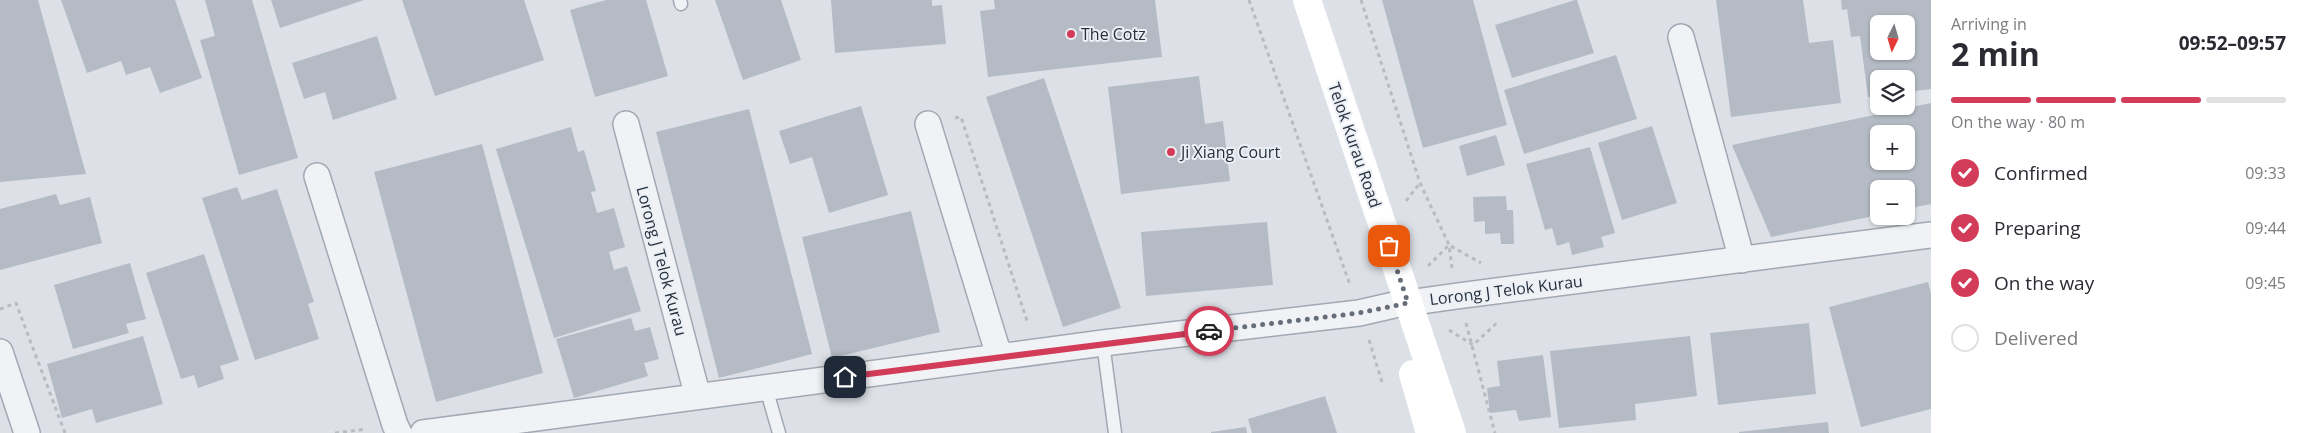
<!DOCTYPE html>
<html lang="en">
<head>
<meta charset="utf-8">
<style>
  body { margin:0; font-family:"Open Sans",sans-serif; background:#f2f2f3; color:#2b2b33; height:100vh; display:flex; flex-direction:column; font-size:19px; white-space:nowrap }
  * { box-sizing:border-box; margin:0 }
  p { font-size:16px; color:#7c7c81 }
  .icon { flex:none; width:28px; height:28px; fill:none; stroke:currentColor; stroke-width:2; stroke-linecap:round; stroke-linejoin:round }
  .map { position:relative; flex:1; overflow:hidden }
  .drawer { display:flex; flex-direction:column; background:#fff; width:375px }
  .drawer>* { flex:none }
  .needle { width:32px; rotate:185deg }
  .controls { position:absolute; left:1870px; top:15px; display:grid; gap:10px }
  .controls a { display:grid; place-items:center; width:45px; height:45px; border-radius:8px; background:#fff; box-shadow:0 1px 4px #0004; font-size:25px }
  .pin { position:absolute; display:grid; place-items:center; width:42px; height:42px; color:#fff; margin:-21px; border-radius:10px; box-shadow:0 2px 8px #0006 }
  .courier { position:absolute; display:grid; place-items:center; width:50px; height:50px; margin:-25px; border:4px solid #d23c59; border-radius:50%; background:#fff; color:#222; box-shadow:0 1px 6px #0007 }
  .head em { font-style:normal; font-weight:700 }
  .head div { display:flex; flex-direction:column-reverse }
  .head { display:flex; align-items:center; justify-content:space-between; height:85px; padding:0 20px }
  h1 { font-size:32px; font-weight:700; line-height:38px }
  .bar { display:grid; grid-template-columns:repeat(4,1fr); gap:8px 5px; align-content:center; height:60px; padding:0 20px }
  .bar i { height:6px; border-radius:4px; background:#e1e1e2 }
  .bar .on { background:#d23c59 }
  .bar p { grid-column:span 4 }
  ol { padding:0 20px; list-style:none }
  li { display:flex; align-items:center; gap:15px; height:55px }
  li p { margin-inline-start:auto }
  li .icon { padding:5px; border-radius:50%; background:#d23c59; color:#fff; stroke-width:4 }
  li:last-child { color:#7c7c81 }
  li i { width:28px; height:28px; border:2px solid #e1e1e2; border-radius:50% }
  main { display:flex; flex:1; min-height:0 }
  .map>svg:first-child { display:block }
</style>
</head>
<body>
<main>
<div class="map">
<svg width="1931" height="433" viewBox="0 0 1931 433">
  <rect width="100%" height="100%" fill="#dde1e7"/>
  <path fill="#b4bbc4" fill-rule="evenodd" d="M0,0H38L86,174L0,182Z
    M61,0H175L202,78L160,93L150,67L126,75L121,61L87,73Z
    M205,0H252L298,158L239,175L200,40L215,36Z
    M271,0H364L280,28Z
    M402,0H524L544,60L435,96Z
    M606,0H646L668,76L595,97L570,10Z
    M715,0H781L801,60L743,80Z
    M831,0H932V6L942,5L946,44L835,53Z
    M994,0H1155L1162,57L988,77L980,11L995,9Z
    M1382,0H1473L1507,125L1423,148Z
    M1575,0H1577L1594,53L1512,78L1495,25Z
    M1716,0H1803L1809,43L1833,40L1841,103L1731,117Z
    M1841,0H1931V89L1906,92V79H1879V96L1868,97L1860,36L1851,37L1847,9L1842,10ZM1879,24H1906V51H1879Z
    M377,36L397,99L333,120L325,92L304,99L292,63Z
    M1616,55L1637,119L1524,154L1504,90Z
    M1199,76L1205,124L1223,121L1230,181L1121,194L1108,87Z
    M1044,78L1121,308L1063,327L986,97Z
    M1931,103V204L1906,209V189H1879V215L1771,237L1732,145ZM1879,134H1906V161H1879Z
    M861,106L888,195L829,213L812,157L790,164L779,131Z
    M749,109L812,354L719,378L656,132Z
    M1652,126L1677,203L1622,220L1598,143Z
    M571,127L578,152L584,150L596,191L591,192L597,213L614,208L625,247L609,252L614,270L627,266L641,311L554,338L496,149Z
    M1496,135L1505,165L1467,176L1459,146Z
    M482,144L543,373L436,402L374,172Z
    M1590,147L1615,233L1601,237L1604,247L1572,255L1569,242L1557,246L1552,228L1545,230L1526,164Z
    M237,187L242,200L277,189L314,302L308,304L319,339L255,360L202,198Z
    M56,194L60,205L90,197L102,243L0,270V209Z
    M1506,196L1507,210H1513L1514,244H1501L1500,233L1485,234V221L1474,222L1473,197Z
    M911,211L940,332L832,358L802,237Z
    M1267,222L1273,285L1146,296L1141,232Z
    M204,254L239,360L220,366L224,379L198,388L194,375L181,379L146,273Z
    M130,263L146,319L126,324L129,333L73,349L54,285Z
    M1928,282L1931,293V409L1861,427L1829,307Z
    M631,318L635,331L650,327L659,359L644,363L648,376L574,398L556,339Z
    M1809,323L1816,394L1718,405L1710,333Z
    M143,336L163,404L96,423L92,409L62,418L47,364Z
    M1690,336L1697,396L1635,404L1636,420L1559,428L1550,351Z
    M1543,355L1551,417L1519,421L1516,410L1490,413L1487,388L1500,386L1497,361Z
    M1325,396L1337,433H1252L1248,419Z
    M1828,422L1829,433H1739V432Z
    M1246,427L1247,433H1211V432Z"/>
  <g fill="none" stroke-linecap="round" stroke-linejoin="round">
    <defs>
      <path id="lane" d="M680,0L681,4
        M1103,343L1115,433
        M766,388L779,433"/>
      <path id="street" d="M1681,37L1742,260
        M626,124L695,386L700,396
        M928,124L996,346L1002,356
        M317,176L395,425L399,433
        M0,352L27,433
        M423,433L1103,343L1359,313L1394,305L1457,296L1931,235"/>
    </defs>
    <use href="#lane" stroke="#a2a8b1" stroke-width="15"/>
    <use href="#street" stroke="#a2a8b1" stroke-width="28"/>
    <path stroke="#b7bcc2" stroke-width="3" stroke-dasharray="4 4" stroke-linecap="butt" d="M1249,0L1350,285
      M1361,0L1420,183L1449,245L1452,268
      M955,118L961,117L1028,324
      M1406,201L1420,183
      M1428,266L1449,245L1481,263
      M0,309L16,303L65,433
      M1466,323L1495,433
      M1449,330L1473,345L1499,321
      M1369,340L1382,382
      M335,433L366,429"/>
    <use href="#lane" stroke="#f0f2f6" stroke-width="12"/>
    <use href="#street" stroke="#f0f2f6" stroke-width="25"/>
    <path stroke="#fff" stroke-width="28" d="M1307,0L1452,433
      M1413,374L1430,433"/>
  </g>
  <g fill="none" stroke-linecap="round" stroke-linejoin="round">
    <path stroke="#666e79" stroke-width="5" stroke-dasharray="0 9" d="M1209,331L1359,313L1408,303L1389,246"/>
    <path stroke="#d23c59" stroke-width="6" d="M845,377L1209,331"/>
  </g>
  <g fill="#d23c59" stroke="#ecf0f5" stroke-width="2">
    <circle cx="1071" cy="34" r="5"/>
    <circle cx="1171" cy="152" r="5"/>
  </g>
  <g text-anchor="middle" dominant-baseline="central" stroke-width="4" stroke-linejoin="round" paint-order="stroke">
    <g font-size="16" fill="#26303e" stroke="#ecf0f5" text-anchor="start">
      <text x="1081" y="34">The Cotz</text>
      <text x="1181" y="152">Ji Xiang Court</text>
    </g>
    <g font-size="16" fill="#26303e" stroke="#ecf0f5">
      <text transform="translate(1355 145) rotate(71)">Telok Kurau Road</text>
      <text transform="translate(662 261) rotate(75)">Lorong J Telok Kurau</text>
      <text transform="translate(1506 290) rotate(-7)">Lorong J Telok Kurau</text>
    </g>
  </g>
</svg>
<div class="controls">
<a><svg class="needle" viewBox="-14 -14 28 28"><path d="M0-13l5 13h-10z" fill="#e53935"/><path d="M0 13l5-13h-10z" fill="#7c7c81"/></svg></a>
<a><svg class="icon" aria-label="layers" viewBox="0 0 24 24"><path d="M12 4l9 5-9 5-9-5zM3 14l9 5 9-5"/></svg></a>
<a>+</a>
<a>−</a>
</div>
<div class="pin" style="left:1389px;top:246px;background:#ea580c"><svg class="icon" aria-label="bag" viewBox="0 0 24 24"><path d="M5 8h14l-1 12H6zM9 8a3 3 0 0 1 6 0"/></svg></div>
<div class="pin" style="left:845px;top:377px;background:#1f2937"><svg class="icon" aria-label="home" viewBox="0 0 24 24"><path d="M3 11l9-7 9 7M6 9v11h12V9"/></svg></div>
<div class="courier" style="left:1209px;top:331px"><svg class="icon" aria-label="car" viewBox="0 0 24 24"><path d="M5 17H2v-5l4-1 3-4h7l3 4 3 1v5h-3M9 17h6M6 11h13"/><circle cx="7" cy="17" r="2"/><circle cx="17" cy="17" r="2"/></svg></div>
</div>
<section class="drawer">
<div class="head"><div><h1>2 min</h1><p>Arriving in</p></div><em>09:52–09:57</em></div>
<div class="bar"><i class="on"></i><i class="on"></i><i class="on"></i><i></i><p>On the way · 80 m</p></div>
<ol>
<li><svg class="icon" aria-label="check" viewBox="0 0 24 24"><path d="M5 12l5 5 9-10"/></svg>Confirmed<p>09:33</p></li>
<li><svg class="icon" aria-label="check" viewBox="0 0 24 24"><path d="M5 12l5 5 9-10"/></svg>Preparing<p>09:44</p></li>
<li><svg class="icon" aria-label="check" viewBox="0 0 24 24"><path d="M5 12l5 5 9-10"/></svg>On the way<p>09:45</p></li>
<li><i></i>Delivered</li>
</ol>
</section>
</main>
</body>
</html>
